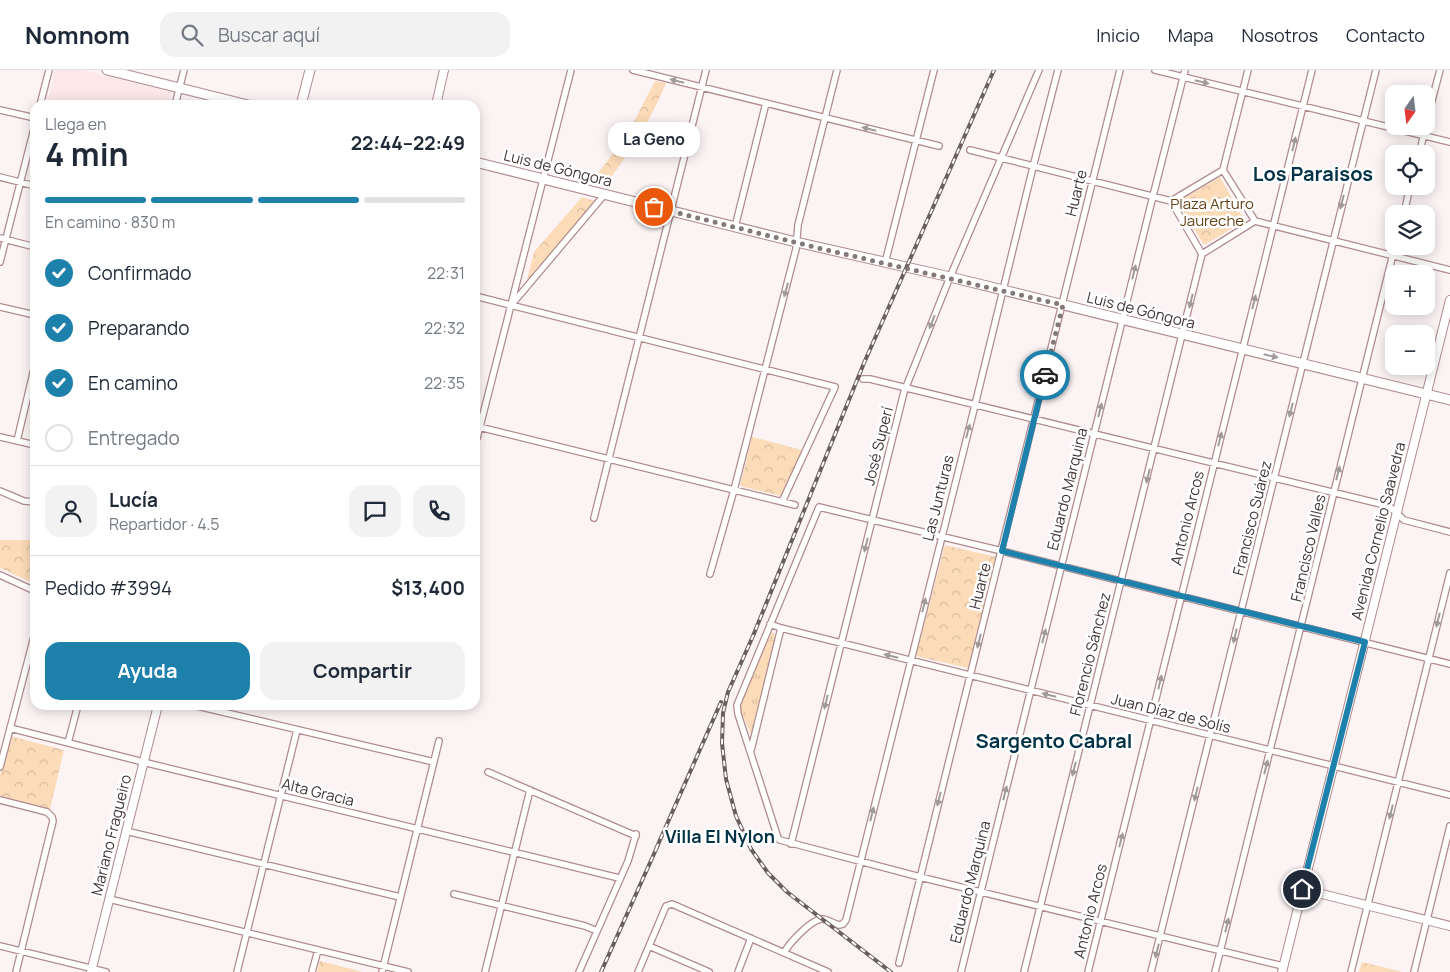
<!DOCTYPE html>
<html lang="es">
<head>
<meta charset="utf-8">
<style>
  body { margin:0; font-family:Manrope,sans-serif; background:#f2f2f3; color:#1f2937; height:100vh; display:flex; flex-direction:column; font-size:19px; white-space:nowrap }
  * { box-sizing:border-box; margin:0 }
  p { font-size:16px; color:#747a83 }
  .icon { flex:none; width:28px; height:28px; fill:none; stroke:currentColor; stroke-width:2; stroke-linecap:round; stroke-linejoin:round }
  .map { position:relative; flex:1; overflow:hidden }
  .side { position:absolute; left:30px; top:30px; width:450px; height:610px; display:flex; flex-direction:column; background:#fff; border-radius:15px; box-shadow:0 2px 12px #0003 }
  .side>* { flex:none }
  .needle { width:32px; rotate:194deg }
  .buttons { position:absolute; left:1385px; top:15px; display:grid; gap:10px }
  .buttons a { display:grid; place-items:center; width:50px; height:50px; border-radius:10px; background:#fff; box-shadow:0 2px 12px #0003; font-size:25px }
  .pin { position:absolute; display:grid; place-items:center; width:42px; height:42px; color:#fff; margin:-21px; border:2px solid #fff; border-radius:50%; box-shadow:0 1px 5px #0007 }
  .courier { position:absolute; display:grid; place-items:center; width:50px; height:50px; margin:-25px; border:4px solid #1e81ac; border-radius:50%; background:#fff; color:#222; box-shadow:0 1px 6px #0007 }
  .bubble { position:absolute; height:35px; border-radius:15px; background:#fff; box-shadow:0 2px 12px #0003; font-size:16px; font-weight:700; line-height:35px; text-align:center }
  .headline em { font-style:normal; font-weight:700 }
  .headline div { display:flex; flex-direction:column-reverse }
  .headline { display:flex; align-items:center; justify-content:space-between; height:85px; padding:0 15px }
  h1 { font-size:32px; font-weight:700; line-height:38px }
  .bar { display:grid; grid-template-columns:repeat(4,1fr); gap:8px 5px; align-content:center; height:60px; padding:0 15px }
  .bar i { height:6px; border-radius:4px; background:#e0e1e3 }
  .bar .active { background:#1e81ac }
  .bar p { grid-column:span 4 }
  .line { display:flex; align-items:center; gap:12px; padding:0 15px; border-top:1px solid #e0e1e3 }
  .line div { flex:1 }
  .round { display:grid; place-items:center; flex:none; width:52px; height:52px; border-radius:15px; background:#f2f2f3 }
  ol { padding:0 15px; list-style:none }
  li { display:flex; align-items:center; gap:15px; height:55px }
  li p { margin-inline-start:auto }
  li .icon { padding:5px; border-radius:50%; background:#1e81ac; color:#fff; stroke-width:4 }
  li:last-child { color:#747a83 }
  li i { width:28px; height:28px; border:2px solid #e0e1e3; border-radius:50% }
  .cta { display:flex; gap:10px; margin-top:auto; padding:10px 15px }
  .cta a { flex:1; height:58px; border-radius:15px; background:#1e81ac; color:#fff; font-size:20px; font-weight:700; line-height:58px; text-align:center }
  .cta a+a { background:#f2f2f3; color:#1f2937 }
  header { display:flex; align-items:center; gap:30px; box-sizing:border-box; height:70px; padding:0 25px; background:#fff; border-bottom:1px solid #e0e1e3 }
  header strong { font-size:24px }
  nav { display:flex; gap:28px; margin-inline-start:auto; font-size:18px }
  .search { width:350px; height:45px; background:#f2f2f3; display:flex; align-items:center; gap:12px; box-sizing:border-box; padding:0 18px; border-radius:15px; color:#747a83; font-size:19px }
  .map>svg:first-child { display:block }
</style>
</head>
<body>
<header>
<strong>Nomnom</strong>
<div class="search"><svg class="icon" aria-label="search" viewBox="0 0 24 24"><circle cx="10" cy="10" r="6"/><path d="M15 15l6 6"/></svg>Buscar aquí</div>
<nav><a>Inicio</a><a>Mapa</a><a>Nosotros</a><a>Contacto</a></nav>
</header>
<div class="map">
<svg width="1450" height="902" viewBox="0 0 1450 902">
  <defs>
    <pattern id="grass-tufts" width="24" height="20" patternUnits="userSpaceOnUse" patternTransform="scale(1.25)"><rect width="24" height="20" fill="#fbdbb8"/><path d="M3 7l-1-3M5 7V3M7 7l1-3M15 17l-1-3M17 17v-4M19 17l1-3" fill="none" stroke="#d8bd9f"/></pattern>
    <pattern id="forest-crowns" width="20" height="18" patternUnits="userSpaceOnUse" patternTransform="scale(1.25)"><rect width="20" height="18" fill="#fbdbb8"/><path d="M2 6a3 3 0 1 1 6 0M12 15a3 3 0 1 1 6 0" fill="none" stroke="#d8bd9f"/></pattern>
  </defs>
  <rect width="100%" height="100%" fill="#fbf3f4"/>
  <path fill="#fce8e9" d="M55,0H84L171,22L168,35H47Z"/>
  <path fill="url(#grass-tufts)" d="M772,562L774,563L775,567L751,664L738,635Z"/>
  <path fill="url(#forest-crowns)" d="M655,11L666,13C651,50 630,82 606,114L593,110L627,65Z
    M1220,107L1245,151L1204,175L1178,132Z
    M582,127L595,131L527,210L534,182Z
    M752,367L802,380L781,426L740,416Z
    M0,470H35V514L0,498Z
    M945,475L996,487L968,598L916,586Z
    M10,666L64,680L50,739L0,727V706Z
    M320,891L363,902H317Z
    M1362,892L1403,902H1359Z"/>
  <path fill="#fbdbb8" d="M569,144L577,151L557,173L549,166Z"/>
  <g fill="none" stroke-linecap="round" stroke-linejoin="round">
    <defs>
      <path id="street" d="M633,0L939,76
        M1155,0L1450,72
        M40,35L49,0
        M175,35L184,0
        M0,40L35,48
        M1426,53L1440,0
        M970,80L1171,131
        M1419,84L1426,56
        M1223,100L1255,151
        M0,107L35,116
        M1171,131L1223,100L1248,0
        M1404,144L1410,116
        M1255,151L1450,200
        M735,157L766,33
        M0,168L35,177
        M1202,184L1255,151
        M0,192L35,55
        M885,193L934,0
        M475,226L835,317L782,432
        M513,233L605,124
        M0,237L35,245
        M863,309H870L1389,436L1404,450L1450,462
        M475,356L795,435
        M0,367L35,375
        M477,368L571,0
        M17,371L35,295
        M0,421L24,431L35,432
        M594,448L706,0
        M710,504L734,420L796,179L798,155L837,0
        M0,505L35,521
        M770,554L781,558L1450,725
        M193,635L434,692
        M10,658L143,692L619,808
        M68,673L78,635
        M751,680L781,558
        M0,697L35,563
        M488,702L636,766
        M0,730L47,742L52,747L53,751L16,902
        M126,761L400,827
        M791,774L904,322L950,207L1039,0
        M454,824L585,856L597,861
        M109,829L408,902
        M0,876L106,902
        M649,876L709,902
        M784,883C789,873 810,851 821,849C827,848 833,854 839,855L843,854L846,850L975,335L1033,97L1058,0
        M899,893L1120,0
        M1283,896L920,807L780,770L778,768L738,644L737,635L819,437L1002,481L1450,594
        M237,902L297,660
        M312,902L318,880
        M382,902L439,671
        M485,902L530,720
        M579,902L628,791L636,764
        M638,902L666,836L672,834L828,902
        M738,902L751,868
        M961,902L1153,126L1185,0
        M1024,902L1202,184L1171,131
        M1088,902L1312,0
        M1151,902L1376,0
        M1215,902L1395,176
        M1351,902L1450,503
        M1414,902L1450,756"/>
      <path id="secondary" d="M436,35L444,0
        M1302,819L1450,856
        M91,902L158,635
        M1282,902L1450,230"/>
      <path id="primary" d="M107,0L248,35
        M301,35L310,0
        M475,92L796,172L950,207L1450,330"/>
    </defs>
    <use href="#street" stroke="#b08b8e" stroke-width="8"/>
    <use href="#secondary" stroke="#b08b8e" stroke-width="10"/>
    <use href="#primary" stroke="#b08b8e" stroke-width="11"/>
    <use href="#street" stroke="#fff" stroke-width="5.5"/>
    <use href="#secondary" stroke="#fff" stroke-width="8"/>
    <use href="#primary" stroke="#fff" stroke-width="9"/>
    <defs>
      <path id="rail" d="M656,779L721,632
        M601,902L658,775L657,777
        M891,902L787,822L768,803L751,779L736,746L726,709L722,673L723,643L728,622L753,566L864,293L994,0"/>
    </defs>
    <use href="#rail" stroke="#6b5e5f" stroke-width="4"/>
    <use href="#rail" stroke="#fff" stroke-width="2" stroke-dasharray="5.5" stroke-linecap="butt"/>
  </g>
  <defs><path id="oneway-solid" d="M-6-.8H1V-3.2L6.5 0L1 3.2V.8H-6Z" transform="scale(1.25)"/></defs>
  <g fill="#a29a9a">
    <use href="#oneway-solid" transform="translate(677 11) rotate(-166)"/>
    <use href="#oneway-solid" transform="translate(1202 12) rotate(13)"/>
    <use href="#oneway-solid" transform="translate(869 59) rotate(-166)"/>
    <use href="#oneway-solid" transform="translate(1294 74) rotate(-76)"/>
    <use href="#oneway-solid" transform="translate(1342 132) rotate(104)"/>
    <use href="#oneway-solid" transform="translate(1134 202) rotate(-76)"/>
    <use href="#oneway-solid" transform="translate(786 220) rotate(105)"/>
    <use href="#oneway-solid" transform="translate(1191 231) rotate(103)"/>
    <use href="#oneway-solid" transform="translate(1254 232) rotate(-76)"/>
    <use href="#oneway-solid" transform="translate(932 252) rotate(112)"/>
    <use href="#oneway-solid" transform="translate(1271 286) rotate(13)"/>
    <use href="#oneway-solid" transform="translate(1100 340) rotate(-76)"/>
    <use href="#oneway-solid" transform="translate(1291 340) rotate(104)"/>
    <use href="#oneway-solid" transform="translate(968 361) rotate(-75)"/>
    <use href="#oneway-solid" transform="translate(1220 369) rotate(-76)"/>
    <use href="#oneway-solid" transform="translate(1338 403) rotate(-76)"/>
    <use href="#oneway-solid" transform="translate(1148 406) rotate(104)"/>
    <use href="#oneway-solid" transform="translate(866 475) rotate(104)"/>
    <use href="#oneway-solid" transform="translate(924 535) rotate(-76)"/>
    <use href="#oneway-solid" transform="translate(1438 550) rotate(104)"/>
    <use href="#oneway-solid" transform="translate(1044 566) rotate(-76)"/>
    <use href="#oneway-solid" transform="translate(1235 566) rotate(104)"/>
    <use href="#oneway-solid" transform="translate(979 571) rotate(104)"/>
    <use href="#oneway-solid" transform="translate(891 586) rotate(-166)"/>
    <use href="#oneway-solid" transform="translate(1160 612) rotate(-77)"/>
    <use href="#oneway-solid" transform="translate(1049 625) rotate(-166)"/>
    <use href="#oneway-solid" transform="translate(826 632) rotate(104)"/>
    <use href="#oneway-solid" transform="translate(1266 697) rotate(-76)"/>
    <use href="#oneway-solid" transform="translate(1074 699) rotate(104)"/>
    <use href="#oneway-solid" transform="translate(1005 723) rotate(-76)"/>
    <use href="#oneway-solid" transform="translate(1196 724) rotate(104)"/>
    <use href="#oneway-solid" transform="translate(939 729) rotate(104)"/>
    <use href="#oneway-solid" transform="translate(1391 742) rotate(104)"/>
    <use href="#oneway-solid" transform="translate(872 744) rotate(-76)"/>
    <use href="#oneway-solid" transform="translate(1121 770) rotate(-76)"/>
    <use href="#oneway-solid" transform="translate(1227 855) rotate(-76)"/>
    <use href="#oneway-solid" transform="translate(1157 881) rotate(104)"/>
  </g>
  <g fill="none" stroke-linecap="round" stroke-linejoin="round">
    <path stroke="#847878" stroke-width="5" stroke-dasharray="0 9" d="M654,137L814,177L1063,235L1045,305"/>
    <path stroke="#1e81ac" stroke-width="6" d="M1045,305L1002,481L1365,572L1302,819"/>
  </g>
  <g text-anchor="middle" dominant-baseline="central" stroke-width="5" stroke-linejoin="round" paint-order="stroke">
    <g font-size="15" fill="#443536" stroke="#fff">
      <text transform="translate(558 98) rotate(14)">Luis de Góngora</text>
      <text transform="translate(1076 123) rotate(-76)">Huarte</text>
      <text transform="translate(1141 240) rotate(14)">Luis de Góngora</text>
      <text transform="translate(878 376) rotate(-76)">José Superí</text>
      <text transform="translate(1067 419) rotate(-76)">Eduardo Marquina</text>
      <text transform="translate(938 428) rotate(-76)">Las Junturas</text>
      <text transform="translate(1187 448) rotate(-76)">Antonio Arcos</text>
      <text transform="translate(1252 448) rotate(-76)">Francisco Suárez</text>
      <text transform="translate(1378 461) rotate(-76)">Avenida Cornelio Saavedra</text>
      <text transform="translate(1308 478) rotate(-77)">Francisco Valles</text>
      <text transform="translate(980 516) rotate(-76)">Huarte</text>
      <text transform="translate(1090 584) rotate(-76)">Florencio Sánchez</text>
      <text transform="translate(1171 643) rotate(14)">Juan Díaz de Solís</text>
      <text transform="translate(318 722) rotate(14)">Alta Gracia</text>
      <text transform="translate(111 765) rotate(-76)">Mariano Fragueiro</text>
      <text transform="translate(970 812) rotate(-76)">Eduardo Marquina</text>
      <text transform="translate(1090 841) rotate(-76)">Antonio Arcos</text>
    </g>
    <g font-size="15" fill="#634013" stroke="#fff">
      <text x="1212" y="133">Plaza Arturo<tspan x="1212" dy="17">Jaureche</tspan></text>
    </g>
    <g font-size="18" font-weight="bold" fill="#023246" stroke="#fff">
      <text x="720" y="766">Villa El Nylon</text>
    </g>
    <g font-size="20" font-weight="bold" fill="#023246" stroke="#fff">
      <text x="1313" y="103">Los Paraisos</text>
      <text x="1054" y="670">Sargento Cabral</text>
    </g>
  </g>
</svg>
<div class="buttons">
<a><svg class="needle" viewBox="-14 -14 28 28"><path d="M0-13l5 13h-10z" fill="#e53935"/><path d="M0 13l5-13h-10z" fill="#747a83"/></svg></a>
<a><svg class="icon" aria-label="locate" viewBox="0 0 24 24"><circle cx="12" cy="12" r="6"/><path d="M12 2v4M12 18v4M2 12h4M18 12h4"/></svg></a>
<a><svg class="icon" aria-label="layers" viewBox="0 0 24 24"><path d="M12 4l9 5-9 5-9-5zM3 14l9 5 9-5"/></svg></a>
<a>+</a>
<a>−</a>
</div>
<div class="pin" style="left:654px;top:137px;background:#ea580c"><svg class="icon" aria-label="bag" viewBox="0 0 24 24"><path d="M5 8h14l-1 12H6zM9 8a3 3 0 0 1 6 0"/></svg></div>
<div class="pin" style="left:1302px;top:819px;background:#1f2937"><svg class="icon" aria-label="home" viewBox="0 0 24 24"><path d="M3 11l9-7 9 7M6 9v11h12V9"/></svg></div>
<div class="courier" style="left:1045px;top:305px"><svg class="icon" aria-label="car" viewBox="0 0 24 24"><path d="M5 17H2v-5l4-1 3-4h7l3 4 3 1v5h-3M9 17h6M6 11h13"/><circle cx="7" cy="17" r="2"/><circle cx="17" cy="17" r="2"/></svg></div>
<div class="bubble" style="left:608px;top:52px;width:92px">La Geno</div>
<section class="side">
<div class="headline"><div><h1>4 min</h1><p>Llega en</p></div><em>22:44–22:49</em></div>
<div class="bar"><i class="active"></i><i class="active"></i><i class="active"></i><i></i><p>En camino · 830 m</p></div>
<ol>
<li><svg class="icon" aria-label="check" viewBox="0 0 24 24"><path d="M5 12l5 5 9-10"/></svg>Confirmado<p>22:31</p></li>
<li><svg class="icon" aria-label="check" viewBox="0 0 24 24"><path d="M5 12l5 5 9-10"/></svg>Preparando<p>22:32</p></li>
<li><svg class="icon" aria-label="check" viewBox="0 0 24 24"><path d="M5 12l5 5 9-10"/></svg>En camino<p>22:35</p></li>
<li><i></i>Entregado</li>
</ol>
<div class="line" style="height:90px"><a class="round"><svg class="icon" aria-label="person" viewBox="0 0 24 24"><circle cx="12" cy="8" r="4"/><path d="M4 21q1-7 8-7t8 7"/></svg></a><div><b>Lucía</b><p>Repartidor · 4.5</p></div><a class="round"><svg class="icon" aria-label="chat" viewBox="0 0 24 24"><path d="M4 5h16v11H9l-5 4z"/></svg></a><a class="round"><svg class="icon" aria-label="phone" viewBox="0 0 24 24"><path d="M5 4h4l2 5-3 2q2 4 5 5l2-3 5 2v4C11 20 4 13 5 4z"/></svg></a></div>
<div class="line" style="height:65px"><div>Pedido #3994</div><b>$13,400</b></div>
<div class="cta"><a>Ayuda</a><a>Compartir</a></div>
</section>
</div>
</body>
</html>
